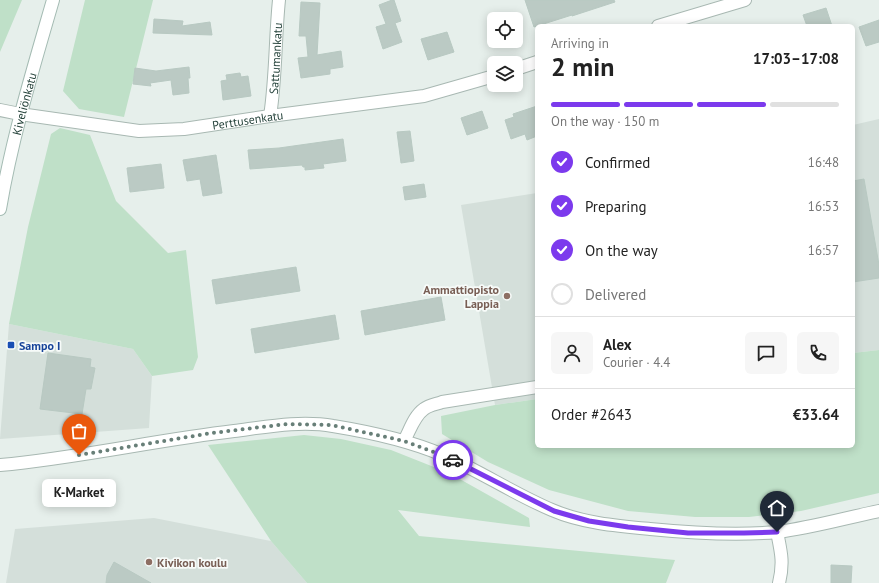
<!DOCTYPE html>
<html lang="en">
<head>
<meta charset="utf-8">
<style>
  body { margin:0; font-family:"PT Sans",sans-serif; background:#f6f6f6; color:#222; height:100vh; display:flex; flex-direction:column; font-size:15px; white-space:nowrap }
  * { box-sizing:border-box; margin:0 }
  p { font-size:13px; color:#767676 }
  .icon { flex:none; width:22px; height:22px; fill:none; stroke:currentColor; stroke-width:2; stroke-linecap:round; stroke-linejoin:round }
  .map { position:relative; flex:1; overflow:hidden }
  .side { position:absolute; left:535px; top:24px; width:320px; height:424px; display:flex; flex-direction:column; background:#fff; border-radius:6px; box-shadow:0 2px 10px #0003 }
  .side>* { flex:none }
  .tools { position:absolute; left:487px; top:12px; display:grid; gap:8px }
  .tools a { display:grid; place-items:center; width:36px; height:36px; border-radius:6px; background:#fff; box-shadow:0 2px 10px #0003; font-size:20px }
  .pin { position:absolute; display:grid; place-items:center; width:34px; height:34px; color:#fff; margin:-41px -17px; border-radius:50% 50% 50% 0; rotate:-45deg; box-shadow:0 0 4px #0007 }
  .pin .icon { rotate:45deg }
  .courier { position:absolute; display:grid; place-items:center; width:40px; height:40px; margin:-20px; border:3px solid #7c3aed; border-radius:50%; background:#fff; color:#222; box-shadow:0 1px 5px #0007 }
  .bubble { position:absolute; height:28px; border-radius:6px; background:#fff; box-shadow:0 2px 10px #0003; font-size:13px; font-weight:800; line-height:28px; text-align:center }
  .summary em { font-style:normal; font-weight:800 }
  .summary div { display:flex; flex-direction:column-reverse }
  .summary { display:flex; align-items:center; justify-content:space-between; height:68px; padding:0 16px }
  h1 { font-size:26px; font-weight:800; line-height:30px }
  .bar { display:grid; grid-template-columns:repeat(4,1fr); gap:6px 4px; align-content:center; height:48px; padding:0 16px }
  .bar i { height:5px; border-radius:3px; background:#e0e0e0 }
  .bar .on { background:#7c3aed }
  .bar p { grid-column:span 4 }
  .line { display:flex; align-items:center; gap:10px; padding:0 16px; border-top:1px solid #e0e0e0 }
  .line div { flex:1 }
  .round { display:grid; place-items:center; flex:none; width:42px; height:42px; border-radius:6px; background:#f6f6f6 }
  ol { padding:0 16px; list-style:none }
  li { display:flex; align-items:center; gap:12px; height:44px }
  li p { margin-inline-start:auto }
  li .icon { padding:4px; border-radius:50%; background:#7c3aed; color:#fff; stroke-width:4 }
  li:last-child { color:#767676 }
  li i { width:22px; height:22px; border:2px solid #e0e0e0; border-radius:50% }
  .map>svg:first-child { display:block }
</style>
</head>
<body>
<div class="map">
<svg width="879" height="583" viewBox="0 0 879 583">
  <rect width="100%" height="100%" fill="#e6efeb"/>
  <path fill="#d4dfda" d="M879,119V350L853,353V125Z
    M537,193V399L495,405L461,205Z
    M9,324L133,349L152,376L149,428L0,439Z
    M154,518L271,541L307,583H6L15,529Z"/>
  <path fill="#bfe0c8" d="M0,0H22L0,52Z
    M85,0H153L124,117L79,109L63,91Z
    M60,128L90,135L116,201L168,253L186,250L198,357L193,370L152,376L133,349L9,324L28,227L51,134Z
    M879,350V493L801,511L749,517H695L628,511L549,490L488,462L442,434L441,416L495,405L537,399V446H853V353Z
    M304,435L341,439L391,450L449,473L529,518L530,527L398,510L419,536L675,560L666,583H307L271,541L208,445Z"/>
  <path fill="#bbcac4" stroke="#b8c9c2" d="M392,0H394L401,21L395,23L402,42L383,49L376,27L386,24L379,5Z
    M525,0H614L615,2L572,16V15L534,27Z
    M301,2L320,3L317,55L341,51L343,67L330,69V74L301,78L298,58L308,57L306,36H299Z
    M826,8L832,26H807L803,15Z
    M154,19L183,21L182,26L210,22L212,35L153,33Z
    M879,20V42L866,46L859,27Z
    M447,32L454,52L428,60L421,39Z
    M189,67L190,78H188L189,93L173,95L171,80L150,83L151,86L133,84L135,68L156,71Z
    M240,73L241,77L248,76L251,96L223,100L221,81L227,80L226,75Z
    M537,106V136L527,140L525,134L511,139L505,120L514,117L513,114Z
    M482,111L488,128L467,135L461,118Z
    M410,131L414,161L401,163L397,132Z
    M343,139L346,161L323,164L324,168L305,170V167H303L302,165L250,169L248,150L279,148Z
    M216,155L222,193L203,196L200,179L187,181L183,160Z
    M161,164L164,188L130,192L127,168Z
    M864,179L879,265V278L853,282V181Z
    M424,184L426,197L405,200L403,187Z
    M296,267L300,291L216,304L212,280Z
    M441,297L445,320L365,335L361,311Z
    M335,315L339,339L255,353L251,329Z
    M48,353L91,359L90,367L95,368L91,389H86L82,414L40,409Z
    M114,562L151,583H106L107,575Z
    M831,565L852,566L851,583H831Z"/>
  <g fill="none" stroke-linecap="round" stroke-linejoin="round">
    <defs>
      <g id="minor">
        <path d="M658,26L745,0"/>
        <path d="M516,69L537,62"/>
        <path id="s1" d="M0,110L20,114L139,131L184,129L270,116L424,96L494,76"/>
        <path id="s2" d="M270,116C276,78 275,39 279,0"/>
        <path d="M404,441C410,430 414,416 424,409C429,405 437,404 442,402L537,387"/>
        <path d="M0,465C78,458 156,440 234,431C265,427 301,420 333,426C370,432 408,440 443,455C480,471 514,494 552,510C582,523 617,526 650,529C691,533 735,536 777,532C811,528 845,518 879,511"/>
        <path d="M777,532C781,552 784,562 779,583"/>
      </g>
      <g id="secondary">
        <path id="s3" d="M0,209C12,138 33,69 53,0"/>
      </g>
    </defs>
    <use href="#minor" stroke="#a8b8b2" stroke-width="14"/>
    <use href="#secondary" stroke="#a4bbb3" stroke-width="14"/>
    <use href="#minor" stroke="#fff" stroke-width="12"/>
    <use href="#secondary" stroke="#fff" stroke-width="12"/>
  </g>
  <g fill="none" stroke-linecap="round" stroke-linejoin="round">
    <path stroke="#687f78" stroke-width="4" stroke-dasharray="0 7.2" d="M79,455L212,433L287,424L331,425L404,441L442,455L453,460"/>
    <path stroke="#7c3aed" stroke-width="5" d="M453,460L554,511L589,521L628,527L688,533H744L777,532"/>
  </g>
  <g fill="#8d6e63" stroke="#f7fbf9" stroke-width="1.5">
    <circle cx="507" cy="296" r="4"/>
    <circle cx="149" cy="562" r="4"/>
  </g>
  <rect fill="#1a4fb4" stroke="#f7fbf9" stroke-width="1.5" x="7" y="341" width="8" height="8" rx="2"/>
  <g text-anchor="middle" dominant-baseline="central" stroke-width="3.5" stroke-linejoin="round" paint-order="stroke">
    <g font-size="12" fill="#24423a" stroke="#f7fbf9">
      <text stroke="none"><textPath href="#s2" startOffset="58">Sattumankatu</textPath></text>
      <text stroke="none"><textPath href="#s3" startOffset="108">Kiveliönkatu</textPath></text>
      <text stroke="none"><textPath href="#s1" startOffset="250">Perttusenkatu</textPath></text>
    </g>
    <g font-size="12" font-weight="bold" fill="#785e54" stroke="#f7fbf9" text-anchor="end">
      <text x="499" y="289">Ammattiopisto<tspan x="499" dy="14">Lappia</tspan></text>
      <text x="157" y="562" text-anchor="start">Kivikon koulu</text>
    </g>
    <g font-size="12" font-weight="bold" fill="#164399" stroke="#f7fbf9" text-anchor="start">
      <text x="19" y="345">Sampo I</text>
    </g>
  </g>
</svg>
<div class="tools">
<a><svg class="icon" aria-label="locate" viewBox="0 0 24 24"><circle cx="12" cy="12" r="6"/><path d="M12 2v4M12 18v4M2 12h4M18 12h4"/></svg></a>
<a><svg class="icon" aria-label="layers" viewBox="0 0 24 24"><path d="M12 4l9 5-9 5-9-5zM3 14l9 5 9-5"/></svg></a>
</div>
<div class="pin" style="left:79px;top:455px;background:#ea580c"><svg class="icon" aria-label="bag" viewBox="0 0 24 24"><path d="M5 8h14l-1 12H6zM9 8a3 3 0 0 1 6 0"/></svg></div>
<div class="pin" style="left:777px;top:532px;background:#1f2937"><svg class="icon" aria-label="home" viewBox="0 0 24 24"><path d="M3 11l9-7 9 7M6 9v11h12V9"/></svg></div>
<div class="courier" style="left:453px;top:460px"><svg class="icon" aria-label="car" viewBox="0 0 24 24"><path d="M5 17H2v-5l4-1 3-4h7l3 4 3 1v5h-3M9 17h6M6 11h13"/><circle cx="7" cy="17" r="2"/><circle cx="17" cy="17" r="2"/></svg></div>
<div class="bubble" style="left:42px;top:479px;width:74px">K-Market</div>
<section class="side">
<div class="summary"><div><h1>2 min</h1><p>Arriving in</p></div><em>17:03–17:08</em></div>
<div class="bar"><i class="on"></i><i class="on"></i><i class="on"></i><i></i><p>On the way · 150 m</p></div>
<ol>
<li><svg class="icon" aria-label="check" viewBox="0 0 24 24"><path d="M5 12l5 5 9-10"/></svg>Confirmed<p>16:48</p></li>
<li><svg class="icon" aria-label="check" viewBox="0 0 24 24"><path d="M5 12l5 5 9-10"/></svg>Preparing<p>16:53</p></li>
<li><svg class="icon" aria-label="check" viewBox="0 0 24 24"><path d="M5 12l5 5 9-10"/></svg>On the way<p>16:57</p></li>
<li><i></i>Delivered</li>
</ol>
<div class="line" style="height:72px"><a class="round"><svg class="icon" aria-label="person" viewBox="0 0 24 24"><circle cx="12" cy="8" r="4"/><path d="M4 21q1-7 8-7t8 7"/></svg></a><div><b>Alex</b><p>Courier · 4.4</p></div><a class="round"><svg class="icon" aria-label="chat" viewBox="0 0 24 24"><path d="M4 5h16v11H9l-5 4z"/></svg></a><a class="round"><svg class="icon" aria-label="phone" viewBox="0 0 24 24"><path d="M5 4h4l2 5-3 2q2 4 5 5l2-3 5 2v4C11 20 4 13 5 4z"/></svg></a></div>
<div class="line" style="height:52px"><div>Order #2643</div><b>€33.64</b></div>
</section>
</div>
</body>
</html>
